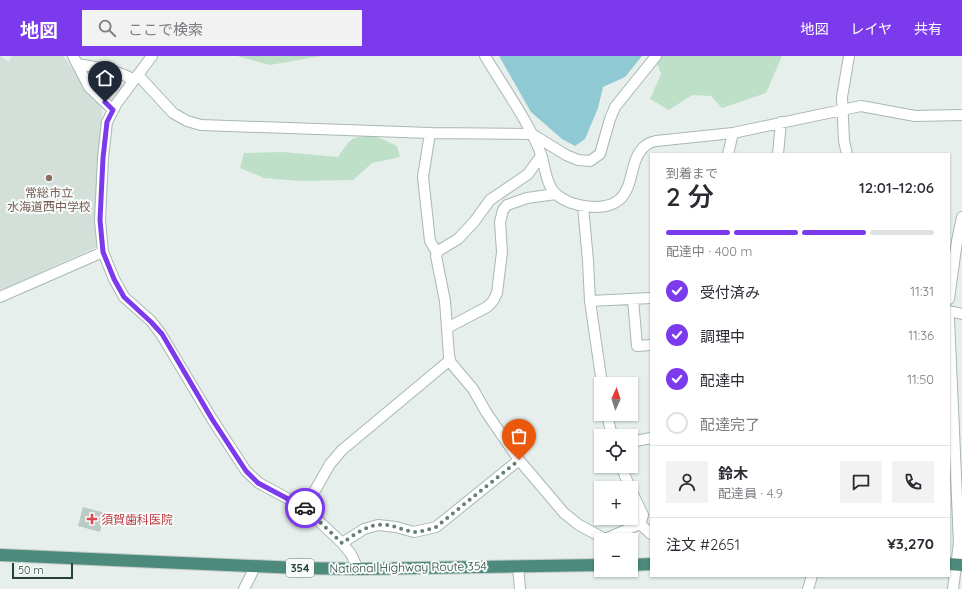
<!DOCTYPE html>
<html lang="ja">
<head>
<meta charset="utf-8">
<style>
  body { margin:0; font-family:Quicksand,"Noto Sans JP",sans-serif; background:#f2f2f3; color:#2b2b33; height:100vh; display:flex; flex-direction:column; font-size:15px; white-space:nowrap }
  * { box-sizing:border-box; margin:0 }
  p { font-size:13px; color:#7c7c81 }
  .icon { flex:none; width:22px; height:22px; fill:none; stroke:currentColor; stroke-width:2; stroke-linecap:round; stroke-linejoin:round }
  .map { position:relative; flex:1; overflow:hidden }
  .details { position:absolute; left:650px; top:97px; width:300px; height:424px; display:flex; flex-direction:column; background:#fff; border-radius:0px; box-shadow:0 1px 3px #0004 }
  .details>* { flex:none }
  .needle { width:26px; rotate:3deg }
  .fabs { position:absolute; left:594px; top:321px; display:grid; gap:8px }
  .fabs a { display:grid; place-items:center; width:44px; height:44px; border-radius:0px; background:#fff; box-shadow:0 1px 3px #0004; font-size:20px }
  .scale { position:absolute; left:12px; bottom:10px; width:61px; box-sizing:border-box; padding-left:4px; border:2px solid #24423a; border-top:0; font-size:11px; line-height:14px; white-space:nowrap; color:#24423a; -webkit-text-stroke:3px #f7fbf9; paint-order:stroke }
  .pin { position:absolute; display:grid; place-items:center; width:34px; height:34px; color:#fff; margin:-41px -17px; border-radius:50% 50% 50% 0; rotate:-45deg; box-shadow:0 0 4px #0007 }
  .pin .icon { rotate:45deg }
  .courier { position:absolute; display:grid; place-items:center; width:40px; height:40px; margin:-20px; border:3px solid #7c3aed; border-radius:50%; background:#fff; color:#222; box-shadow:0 1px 5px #0007 }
  .overview em { font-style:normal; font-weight:600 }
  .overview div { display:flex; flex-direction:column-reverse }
  .overview { display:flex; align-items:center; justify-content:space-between; height:68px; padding:0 16px }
  h1 { font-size:26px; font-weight:600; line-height:30px }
  .bar { display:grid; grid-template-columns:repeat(4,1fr); gap:6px 4px; align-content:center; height:48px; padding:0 16px }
  .bar i { height:5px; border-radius:3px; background:#e1e1e2 }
  .bar .current { background:#7c3aed }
  .bar p { grid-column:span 4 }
  .line { display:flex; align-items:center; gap:10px; padding:0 16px; border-top:1px solid #e1e1e2 }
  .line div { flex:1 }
  .round { display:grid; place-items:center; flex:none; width:42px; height:42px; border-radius:0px; background:#f2f2f3 }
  ol { padding:0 16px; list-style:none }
  li { display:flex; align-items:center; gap:12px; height:44px }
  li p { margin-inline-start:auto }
  li .icon { padding:4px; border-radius:50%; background:#7c3aed; color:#fff; stroke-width:4 }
  li:last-child { color:#7c7c81 }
  li i { width:22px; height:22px; border:2px solid #e1e1e2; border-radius:50% }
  header { display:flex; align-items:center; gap:24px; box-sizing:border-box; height:56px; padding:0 20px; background:#7c3aed; color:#fff }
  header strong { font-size:19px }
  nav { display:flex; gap:22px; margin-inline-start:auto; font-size:14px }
  .search { width:280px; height:36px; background:#f2f2f3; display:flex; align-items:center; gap:10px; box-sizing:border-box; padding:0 14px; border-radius:0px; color:#7c7c81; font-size:15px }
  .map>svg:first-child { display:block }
</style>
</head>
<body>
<header>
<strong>地図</strong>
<div class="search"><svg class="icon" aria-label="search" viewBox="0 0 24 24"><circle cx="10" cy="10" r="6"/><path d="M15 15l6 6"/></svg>ここで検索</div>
<nav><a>地図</a><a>レイヤ</a><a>共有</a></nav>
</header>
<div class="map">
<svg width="962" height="533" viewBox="0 0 962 533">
  <rect width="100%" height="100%" fill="#e6efeb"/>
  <path fill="#d4dfda" d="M0,0L9,6L12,0H63L102,53L96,191L0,236Z"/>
  <path fill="#bfe0c8" d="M237,0H321L270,9Z
    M654,0H782L766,37L722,52L711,40L692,39L669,54L650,43L661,18Z
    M375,80L397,90L400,101L372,107L353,124L300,125L264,122L240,112L244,97L283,96L338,101C353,80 350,81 375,80Z"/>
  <path fill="#8ec9d4" d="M499,0H642L625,21L603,31L598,52L585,83L575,90L562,83L531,56Z"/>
  <path fill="#bbcac4" d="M83,451L105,457L100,476L78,470Z"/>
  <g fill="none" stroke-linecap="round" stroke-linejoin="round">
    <defs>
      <path id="minor" d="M73,0L89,31L113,54
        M152,0L117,47L107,66L103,102L100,164L103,196L114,223L124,241L151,265L161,278L212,363L246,415L259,427L305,452L342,487L351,498L358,513
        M485,0C504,32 530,67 542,101C545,113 547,130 556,138C570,151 604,156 619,144C635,130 629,103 645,90C648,87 652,86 656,85L733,77L861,50L915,60L962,59
        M78,8C98,12 116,13 134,24
        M138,19L173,57L187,65L201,69L430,77L532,78L566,99L578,104L590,105L600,98L610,63L615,51L656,0
        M430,77L423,121L430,185L437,197
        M728,98L733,77
        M778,98L781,66
        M847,98L844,85L842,41L849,0
        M541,100L528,118L490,144L474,166L458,183L438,195L436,200L445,245L449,300L451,307L473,333L486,356L519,404L564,457L579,469L605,483
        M583,150L588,205L590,245L602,328
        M0,241L103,196
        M633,243L637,290L651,289
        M949,243L957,185L962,161
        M590,245L651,242
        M949,255L962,258
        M949,263L959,487L953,533
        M447,272L487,251L493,245L497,237L502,196L500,166L503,154L507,149L527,142L556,138
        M607,358L612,380
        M631,386L651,382
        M621,410L630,432
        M305,452L330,408L342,394L450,304
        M640,468L651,478
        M605,484V483L640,468L643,459L631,434
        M342,487L364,473L378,469L396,471L414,476L436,471L519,404
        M518,510L520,533
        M244,533L252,517L253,511
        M808,533L812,520"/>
      <path id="trunk" d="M0,499L297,512L358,513L601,509
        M949,508L962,509
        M631,509L651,508"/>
    </defs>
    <use href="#minor" stroke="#a8b8b2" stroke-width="12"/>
    <use href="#trunk" stroke="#c2cac8" stroke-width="14"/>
    <use href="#minor" stroke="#fff" stroke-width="10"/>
    <use href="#trunk" stroke="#4c8a7c" stroke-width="12"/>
  </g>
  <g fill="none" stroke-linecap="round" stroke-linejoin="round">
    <path stroke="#687f78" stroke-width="4" stroke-dasharray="0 7.2" d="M305,452L342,487C353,480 365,470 378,469C391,467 403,475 415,476C422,476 429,473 436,471L519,404"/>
    <path stroke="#7c3aed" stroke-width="5" d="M105,46L113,54L107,66L103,102L100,164L103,196L114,223L124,241L151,266L162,278L212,363L246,415L258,427L305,452"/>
  </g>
  <circle fill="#8d6e63" stroke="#f7fbf9" stroke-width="1.5" cx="49" cy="122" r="4"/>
  <path fill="#e0444e" stroke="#f7fbf9" stroke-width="1.5" d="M90 457h4v4h4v4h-4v4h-4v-4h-4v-4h4z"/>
  <g text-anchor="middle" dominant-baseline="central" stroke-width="4" stroke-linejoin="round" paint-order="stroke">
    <rect fill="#f7fbf9" stroke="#637a73" stroke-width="1" x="286" y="503" width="28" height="18" rx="3"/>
    <g font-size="11" font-weight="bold" fill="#24423a">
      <text x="300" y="512">354</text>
    </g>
    <g font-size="12" fill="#785e54" stroke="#f7fbf9">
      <text x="49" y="136">常総市立<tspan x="49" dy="14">水海道西中学校</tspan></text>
    </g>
    <g font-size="12" fill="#be3a42" stroke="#f7fbf9" text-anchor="start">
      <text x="101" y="463">須賀歯科医院</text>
    </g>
    <g font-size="12" fill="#24423a" stroke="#f7fbf9">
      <text transform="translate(408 511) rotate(-1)">National Highway Route 354</text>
    </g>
  </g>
</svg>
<div class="fabs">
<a><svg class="needle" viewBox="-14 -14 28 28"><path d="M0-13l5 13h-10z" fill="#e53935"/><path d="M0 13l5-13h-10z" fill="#7c7c81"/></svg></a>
<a><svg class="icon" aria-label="locate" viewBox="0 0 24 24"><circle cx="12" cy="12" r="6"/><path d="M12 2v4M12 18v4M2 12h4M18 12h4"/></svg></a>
<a>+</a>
<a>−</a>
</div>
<div class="scale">50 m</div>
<div class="pin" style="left:519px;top:404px;background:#ea580c"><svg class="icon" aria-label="bag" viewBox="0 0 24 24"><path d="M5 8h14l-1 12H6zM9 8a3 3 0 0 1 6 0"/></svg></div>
<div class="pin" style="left:105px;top:46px;background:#1f2937"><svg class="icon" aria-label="home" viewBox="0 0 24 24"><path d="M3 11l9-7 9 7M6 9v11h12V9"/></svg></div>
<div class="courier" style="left:305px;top:452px"><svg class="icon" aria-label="car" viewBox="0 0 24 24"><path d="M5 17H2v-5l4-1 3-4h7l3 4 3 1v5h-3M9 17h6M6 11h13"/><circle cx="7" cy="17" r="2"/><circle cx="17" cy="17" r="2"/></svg></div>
<section class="details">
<div class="overview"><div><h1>2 分</h1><p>到着まで</p></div><em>12:01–12:06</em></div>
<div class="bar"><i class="current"></i><i class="current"></i><i class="current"></i><i></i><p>配達中 · 400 m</p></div>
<ol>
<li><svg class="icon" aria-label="check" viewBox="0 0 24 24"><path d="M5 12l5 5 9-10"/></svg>受付済み<p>11:31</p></li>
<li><svg class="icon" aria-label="check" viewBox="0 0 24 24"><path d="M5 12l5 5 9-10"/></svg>調理中<p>11:36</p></li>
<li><svg class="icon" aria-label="check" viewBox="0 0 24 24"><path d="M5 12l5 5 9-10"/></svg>配達中<p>11:50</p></li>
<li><i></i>配達完了</li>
</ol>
<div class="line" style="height:72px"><a class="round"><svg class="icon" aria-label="person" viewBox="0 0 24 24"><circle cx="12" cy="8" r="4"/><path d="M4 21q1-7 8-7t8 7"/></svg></a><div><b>鈴木</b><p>配達員 · 4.9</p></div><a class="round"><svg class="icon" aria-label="chat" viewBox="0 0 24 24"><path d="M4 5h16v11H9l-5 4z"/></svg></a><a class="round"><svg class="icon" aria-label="phone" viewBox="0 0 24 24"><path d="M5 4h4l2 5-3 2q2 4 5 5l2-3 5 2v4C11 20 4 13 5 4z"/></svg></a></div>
<div class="line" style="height:52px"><div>注文 #2651</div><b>¥3,270</b></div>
</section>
</div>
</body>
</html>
